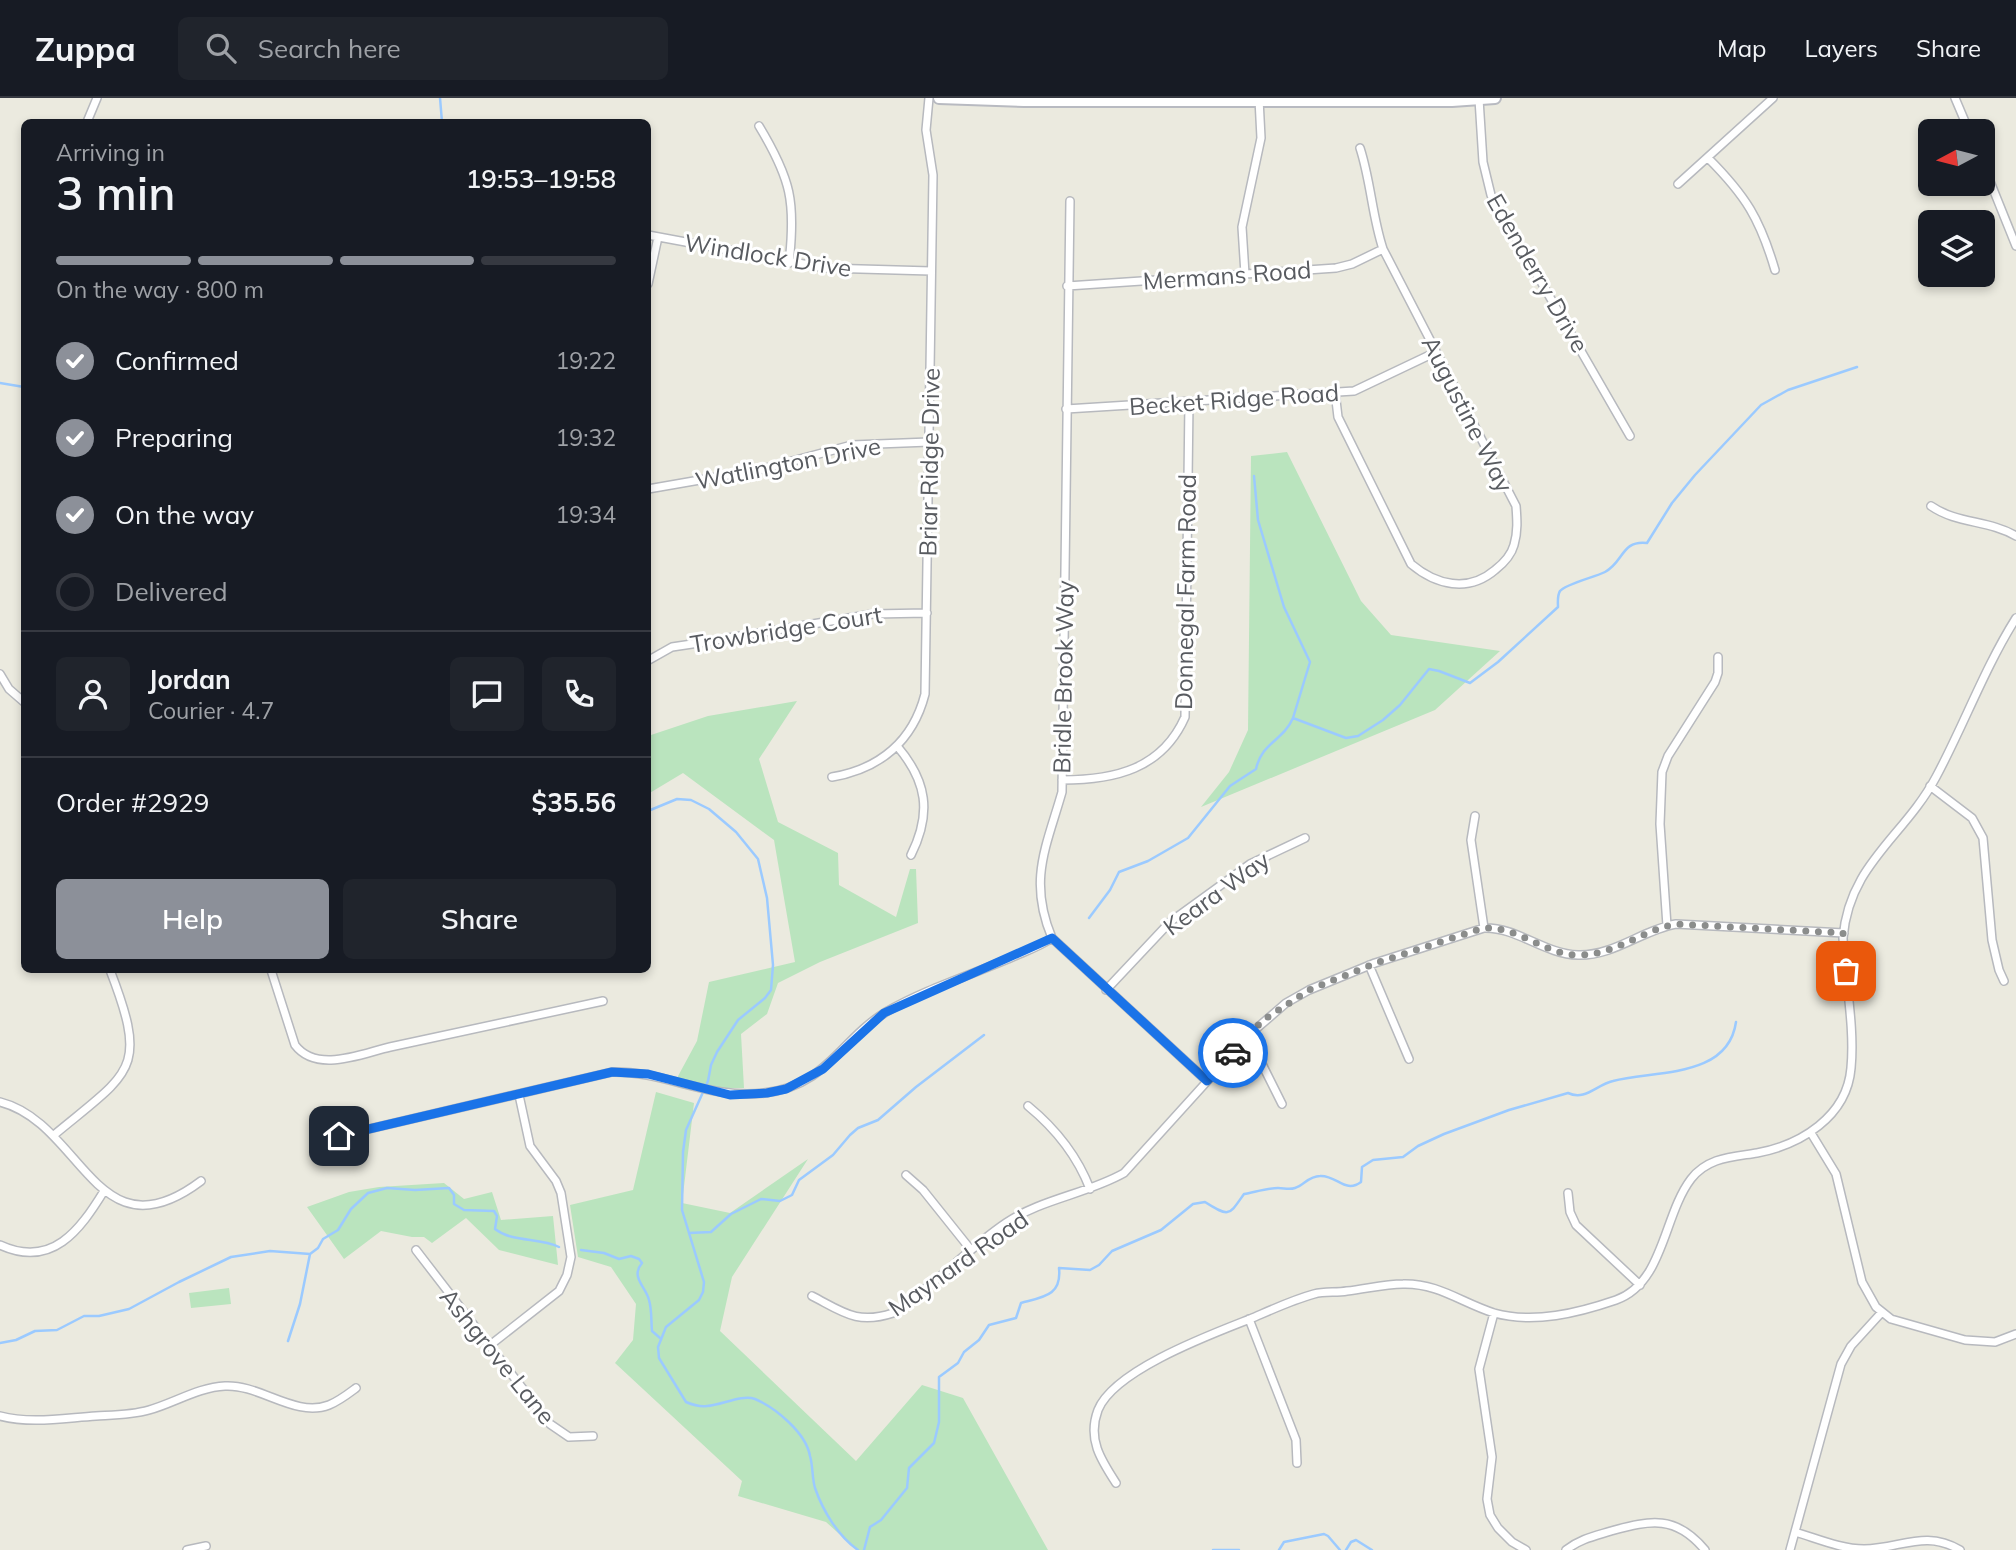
<!DOCTYPE html>
<html lang="en">
<head>
<meta charset="utf-8">
<style>
  body { margin:0; font-family:Mulish,sans-serif; background:#20242c; color:#f1f3f6; height:100vh; display:flex; flex-direction:column; font-size:26px; white-space:nowrap }
  * { box-sizing:border-box; margin:0 }
  p { font-size:23px; color:#9ea1a6 }
  .icon { flex:none; width:38px; height:38px; fill:none; stroke:currentColor; stroke-width:2; stroke-linecap:round; stroke-linejoin:round }
  .map { position:relative; flex:1; overflow:hidden }
  .panel { position:absolute; left:21px; top:21px; width:630px; height:854px; display:flex; flex-direction:column; background:#171b24; border-radius:10px; box-shadow:0 4px 10px #0003 }
  .panel>* { flex:none }
  .needle { width:46px; rotate:263deg }
  .fabs { position:absolute; left:1918px; top:21px; display:grid; gap:14px }
  .fabs a { display:grid; place-items:center; width:77px; height:77px; border-radius:10px; background:#171b24; box-shadow:0 4px 10px #0003; font-size:35px }
  .pin { position:absolute; display:grid; place-items:center; width:60px; height:60px; color:#fff; margin:-30px; border-radius:14px; box-shadow:0 4px 10px #0006 }
  .courier { position:absolute; display:grid; place-items:center; width:70px; height:70px; margin:-35px; border:5px solid #1a73e8; border-radius:50%; background:#fff; color:#222; box-shadow:0 2px 9px #0007 }
  .overview em { font-style:normal; font-weight:600 }
  .overview div { display:flex; flex-direction:column-reverse }
  .overview { display:flex; align-items:center; justify-content:space-between; height:119px; padding:0 35px }
  h1 { font-size:46px; font-weight:600; line-height:52px }
  .bar { display:grid; grid-template-columns:repeat(4,1fr); gap:10px 7px; align-content:center; height:84px; padding:0 35px }
  .bar i { height:9px; border-radius:5px; background:#363941 }
  .bar .current { background:#8c9099 }
  .bar p { grid-column:span 4 }
  .line { display:flex; align-items:center; gap:18px; padding:0 35px; border-top:2px solid #363941 }
  .line div { flex:1 }
  .round { display:grid; place-items:center; flex:none; width:74px; height:74px; border-radius:10px; background:#20242c }
  ol { padding:0 35px; list-style:none }
  li { display:flex; align-items:center; gap:21px; height:77px }
  li p { margin-inline-start:auto }
  li .icon { padding:7px; border-radius:50%; background:#8c9099; color:#fff; stroke-width:4 }
  li:last-child { color:#9ea1a6 }
  li i { width:38px; height:38px; border:4px solid #363941; border-radius:50% }
  .primary-button { display:flex; gap:14px; margin-top:auto; padding:14px 35px }
  .primary-button a { flex:1; height:80px; border-radius:10px; background:#8c9099; color:#fff; font-size:28px; font-weight:600; line-height:80px; text-align:center }
  .primary-button a+a { background:#20242c; color:#f1f3f6 }
  header { display:flex; align-items:center; gap:42px; box-sizing:border-box; height:98px; padding:0 35px; background:#171b24; border-bottom:2px solid #363941 }
  header strong { font-size:33px }
  nav { display:flex; gap:38px; margin-inline-start:auto; font-size:24px }
  .search { width:490px; height:63px; background:#20242c; display:flex; align-items:center; gap:18px; box-sizing:border-box; padding:0 24px; border-radius:10px; color:#9ea1a6; font-size:26px }
  .map>svg:first-child { display:block }
</style>
</head>
<body>
<header>
<strong>Zuppa</strong>
<div class="search"><svg class="icon" aria-label="search" viewBox="0 0 24 24"><circle cx="10" cy="10" r="6"/><path d="M15 15l6 6"/></svg>Search here</div>
<nav><a>Map</a><a>Layers</a><a>Share</a></nav>
</header>
<div class="map">
<svg width="2016" height="1452" viewBox="0 0 2016 1452">
  <rect width="100%" height="100%" fill="#ebeadf"/>
  <path fill="#bae4be" d="M1287,354L1361,503L1391,537L1500,553L1435,612L1201,709L1229,674L1248,632L1251,358Z
    M797,603L759,661L778,724L838,755L839,787L896,819L910,771H916L918,825L820,864L778,885L767,916L741,936L744,990H721L677,980L697,943L709,884L795,864L774,742L683,675L648,696V638L708,618Z
    M656,994L694,1005L682,1105L730,1115L808,1061L732,1179L720,1233L856,1363L922,1287L963,1300L1048,1452H857L826,1424L738,1398L742,1383L615,1265L633,1242L636,1206L611,1169L578,1159L570,1107L633,1092Z
    M444,1085L464,1101L492,1094L501,1122L553,1118L558,1167L499,1152L466,1120L432,1145L424,1139H412L381,1133L344,1161L307,1109L349,1094L379,1089Z
    M229,1190L231,1206L191,1210L189,1195Z"/>
  <g fill="none" stroke-linecap="round" stroke-linejoin="round">
    <path stroke="#9bcaff" stroke-width="2.5" d="M440,0L442,24
      M0,285L24,289
      M1293,620L1346,640L1358,638L1383,622L1400,607L1429,571L1439,573L1470,585L1498,564L1558,509C1558,504 1557,498 1560,493C1565,486 1595,479 1605,474C1624,464 1621,442 1647,445L1672,405L1695,377L1761,307L1788,292L1857,269
      M648,713L677,701L691,702L709,711L736,734L758,761L767,800L773,867L771,892L765,900L738,922L717,954L711,967L708,983L686,1032L683,1054L682,1112L704,1184L703,1194L699,1202L666,1229L658,1249L659,1260L686,1304C693,1307 700,1309 707,1308C722,1307 742,1296 755,1301C776,1310 806,1335 810,1358C813,1368 812,1380 815,1390C823,1413 838,1438 858,1452
      M1089,820L1110,792L1119,774L1148,763L1188,740L1230,688L1256,671C1262,644 1283,643 1293,620L1310,564L1284,509L1258,422L1254,378
      M689,1135L711,1134L731,1116L761,1101L780,1103L792,1097L799,1082L833,1057L850,1037L858,1030L878,1022L916,989L984,937
      M581,1152L604,1155L619,1161L631,1158L639,1161L642,1165C630,1179 646,1189 649,1202C652,1212 651,1223 652,1233L660,1240
      M288,1243L300,1206L310,1156L318,1150L323,1141L338,1132L351,1111L368,1095L387,1090L415,1092L449,1090L454,1097V1106L464,1112L494,1113L497,1118L495,1131C513,1145 539,1139 559,1149
      M0,1245L16,1242L35,1233L57,1232L84,1218H99L129,1211L179,1184L231,1159L270,1153L310,1156
      M864,1452L870,1429L881,1422L907,1390L909,1370L934,1345L939,1324V1279L958,1265L964,1254L979,1242L989,1227L1016,1220L1021,1205C1043,1199 1062,1198 1059,1170L1090,1172L1099,1167L1112,1153L1161,1132L1193,1106L1205,1104C1230,1120 1229,1117 1244,1096C1255,1094 1267,1090 1278,1090C1284,1090 1289,1092 1295,1090C1304,1087 1309,1078 1320,1078C1337,1077 1345,1096 1361,1084L1362,1069L1373,1062L1403,1059L1418,1048L1444,1036L1509,1012L1568,995C1585,1003 1596,987 1613,983C1654,972 1728,981 1736,924
      M1213,1452H1239
      M1279,1452L1284,1444L1324,1436L1328,1438L1340,1452
      M1346,1452L1351,1444L1356,1442L1372,1452"/>
    <defs>
      <path id="minor" d="M1955,0L1969,33
        M1479,1L1483,64L1491,97L1630,338
        M87,24L97,0
        M759,28C791,81 796,104 789,165
        M1708,60C1746,98 1760,121 1775,172
        M1983,66L2016,148
        M1678,86L1773,0
        M1070,103L1062,694C1046,750 1028,782 1052,840L1207,983
        M648,137L825,170L931,173
        M1245,176L1242,129L1261,40L1259,1
        M648,186L658,139
        M1067,188L1336,170L1352,166L1383,151
        M1335,294L1338,319L1411,466C1436,487 1468,495 1495,472C1504,465 1511,458 1514,447C1518,434 1517,421 1516,408L1383,151C1372,118 1371,84 1360,50
        M1066,311L1354,293L1436,254
        M648,391L763,371L852,347L929,344
        M1931,408C1957,426 1989,422 2016,438
        M649,562L672,549L692,546L873,516L927,515
        M0,576L9,591L24,604
        M897,648C927,683 932,715 911,757
        M832,679C880,671 913,643 925,596L933,77L926,32L929,0
        M1062,682C1115,682 1162,671 1185,619L1189,304
        M1930,688L1972,720L1983,740L1992,842L1999,872L2004,883
        M1475,718L1471,742L1484,830
        M1667,828L1660,726L1662,674L1668,658L1715,584L1718,575V559
        M1369,867L1409,961
        M271,872L295,947C317,976 363,955 390,949L603,903
        M1106,892L1170,824L1250,766L1305,740
        M1244,942L1259,960L1282,1006
        M0,1004C83,1025 96,1162 201,1083
        M1028,1008C1056,1031 1077,1057 1090,1091
        M1811,1035L1836,1076L1862,1184L1876,1209L1891,1221L1965,1242L1995,1244L2016,1236
        M54,1037C131,973 149,973 110,872
        M339,1038L612,974C665,973 710,1002 764,995C827,988 840,942 886,914C924,892 968,878 1008,861C1023,854 1039,849 1052,840
        M906,1077L923,1092L971,1152
        M1568,1095L1570,1114L1576,1127L1640,1187
        M0,1147C52,1171 80,1132 104,1093
        M416,1152L550,1326L569,1339L593,1338
        M812,1198C843,1214 857,1227 893,1215C933,1189 966,1152 1006,1125C1041,1101 1087,1096 1124,1075L1250,936L1286,905L1309,892L1375,865L1484,830C1517,829 1544,856 1578,857C1614,858 1642,832 1676,826L1844,835
        M1494,1215L1479,1271L1492,1359L1487,1401L1490,1417L1498,1430L1512,1444L1526,1452
        M1249,1221L1296,1342L1297,1365
        M489,1248L559,1193L567,1177L571,1159L561,1095L556,1083L530,1048L519,997
        M0,1318C31,1326 64,1320 96,1318C114,1317 132,1317 149,1312C174,1305 199,1289 225,1288C260,1286 295,1320 329,1307C339,1303 348,1296 356,1290
        M1116,1385C1101,1362 1087,1341 1098,1312C1114,1272 1212,1236 1250,1221C1271,1212 1292,1202 1314,1196C1325,1193 1336,1195 1347,1193C1366,1191 1384,1186 1403,1186C1438,1185 1462,1205 1494,1215C1534,1226 1578,1215 1616,1202C1664,1185 1663,1118 1691,1081C1708,1059 1733,1059 1757,1055C1800,1047 1847,1019 1851,970C1855,929 1845,882 1843,840C1849,766 1904,739 1936,679C1964,627 1984,571 2016,520
        M1795,1434C1816,1440 1841,1451 1864,1451C1900,1451 1925,1431 1960,1452
        M187,1452L206,1448
        M1566,1452C1580,1441 1595,1438 1611,1433C1651,1422 1676,1417 1705,1452
        M1790,1452L1841,1266L1851,1248L1882,1214"/>
      <path id="secondary" d="M939,0L1024,3H1452L1495,0"/>
    </defs>
    <use href="#minor" stroke="#b7b9be" stroke-width="10"/>
    <use href="#secondary" stroke="#b8bac1" stroke-width="14"/>
    <use href="#minor" stroke="#fff" stroke-width="7"/>
    <use href="#secondary" stroke="#fff" stroke-width="10"/>
  </g>
  <g fill="none" stroke-linecap="round" stroke-linejoin="round">
    <path stroke="#8b8d8c" stroke-width="7" stroke-dasharray="0 12.6" d="M1233,955L1262,923L1309,892L1376,865L1483,830C1517,828 1544,856 1577,857C1614,858 1642,832 1676,826L1843,835L1846,873"/>
    <path stroke="#1a73e8" stroke-width="9" d="M339,1038L612,974L648,976L730,997L767,995L786,991L823,971L884,915L1052,840L1207,983L1233,955"/>
  </g>
  <g text-anchor="middle" dominant-baseline="central" stroke-width="6" stroke-linejoin="round" paint-order="stroke">
    <g font-size="24" fill="#585b60" stroke="#fff">
      <text transform="translate(768 157) rotate(9)">Windlock Drive</text>
      <text transform="translate(1538 175) rotate(60)">Edenderry Drive</text>
      <text transform="translate(1227 177) rotate(-4)">Mermans Road</text>
      <text transform="translate(1234 301) rotate(-4)">Becket Ridge Road</text>
      <text transform="translate(1468 316) rotate(63)">Augustine Way</text>
      <text transform="translate(929 364) rotate(-89)">Briar Ridge Drive</text>
      <text transform="translate(788 365) rotate(-11)">Watlington Drive</text>
      <text transform="translate(1185 494) rotate(-89)">Donnegal Farm Road</text>
      <text transform="translate(786 531) rotate(-9)">Trowbridge Court</text>
      <text transform="translate(1063 579) rotate(-89)">Bridle Brook Way</text>
      <text transform="translate(1216 795) rotate(-36)">Keara Way</text>
      <text transform="translate(958 1165) rotate(-35)">Maynard Road</text>
      <text transform="translate(498 1258) rotate(51)">Ashgrove Lane</text>
    </g>
  </g>
</svg>
<div class="fabs">
<a><svg class="needle" viewBox="-14 -14 28 28"><path d="M0-13l5 13h-10z" fill="#e53935"/><path d="M0 13l5-13h-10z" fill="#9ea1a6"/></svg></a>
<a><svg class="icon" aria-label="layers" viewBox="0 0 24 24"><path d="M12 4l9 5-9 5-9-5zM3 14l9 5 9-5"/></svg></a>
</div>
<div class="pin" style="left:1846px;top:873px;background:#ea580c"><svg class="icon" aria-label="bag" viewBox="0 0 24 24"><path d="M5 8h14l-1 12H6zM9 8a3 3 0 0 1 6 0"/></svg></div>
<div class="pin" style="left:339px;top:1038px;background:#1f2937"><svg class="icon" aria-label="home" viewBox="0 0 24 24"><path d="M3 11l9-7 9 7M6 9v11h12V9"/></svg></div>
<div class="courier" style="left:1233px;top:955px"><svg class="icon" aria-label="car" viewBox="0 0 24 24"><path d="M5 17H2v-5l4-1 3-4h7l3 4 3 1v5h-3M9 17h6M6 11h13"/><circle cx="7" cy="17" r="2"/><circle cx="17" cy="17" r="2"/></svg></div>
<section class="panel">
<div class="overview"><div><h1>3 min</h1><p>Arriving in</p></div><em>19:53–19:58</em></div>
<div class="bar"><i class="current"></i><i class="current"></i><i class="current"></i><i></i><p>On the way · 800 m</p></div>
<ol>
<li><svg class="icon" aria-label="check" viewBox="0 0 24 24"><path d="M5 12l5 5 9-10"/></svg>Confirmed<p>19:22</p></li>
<li><svg class="icon" aria-label="check" viewBox="0 0 24 24"><path d="M5 12l5 5 9-10"/></svg>Preparing<p>19:32</p></li>
<li><svg class="icon" aria-label="check" viewBox="0 0 24 24"><path d="M5 12l5 5 9-10"/></svg>On the way<p>19:34</p></li>
<li><i></i>Delivered</li>
</ol>
<div class="line" style="height:126px"><a class="round"><svg class="icon" aria-label="person" viewBox="0 0 24 24"><circle cx="12" cy="8" r="4"/><path d="M4 21q1-7 8-7t8 7"/></svg></a><div><b>Jordan</b><p>Courier · 4.7</p></div><a class="round"><svg class="icon" aria-label="chat" viewBox="0 0 24 24"><path d="M4 5h16v11H9l-5 4z"/></svg></a><a class="round"><svg class="icon" aria-label="phone" viewBox="0 0 24 24"><path d="M5 4h4l2 5-3 2q2 4 5 5l2-3 5 2v4C11 20 4 13 5 4z"/></svg></a></div>
<div class="line" style="height:91px"><div>Order #2929</div><b>$35.56</b></div>
<div class="primary-button"><a>Help</a><a>Share</a></div>
</section>
</div>
</body>
</html>
